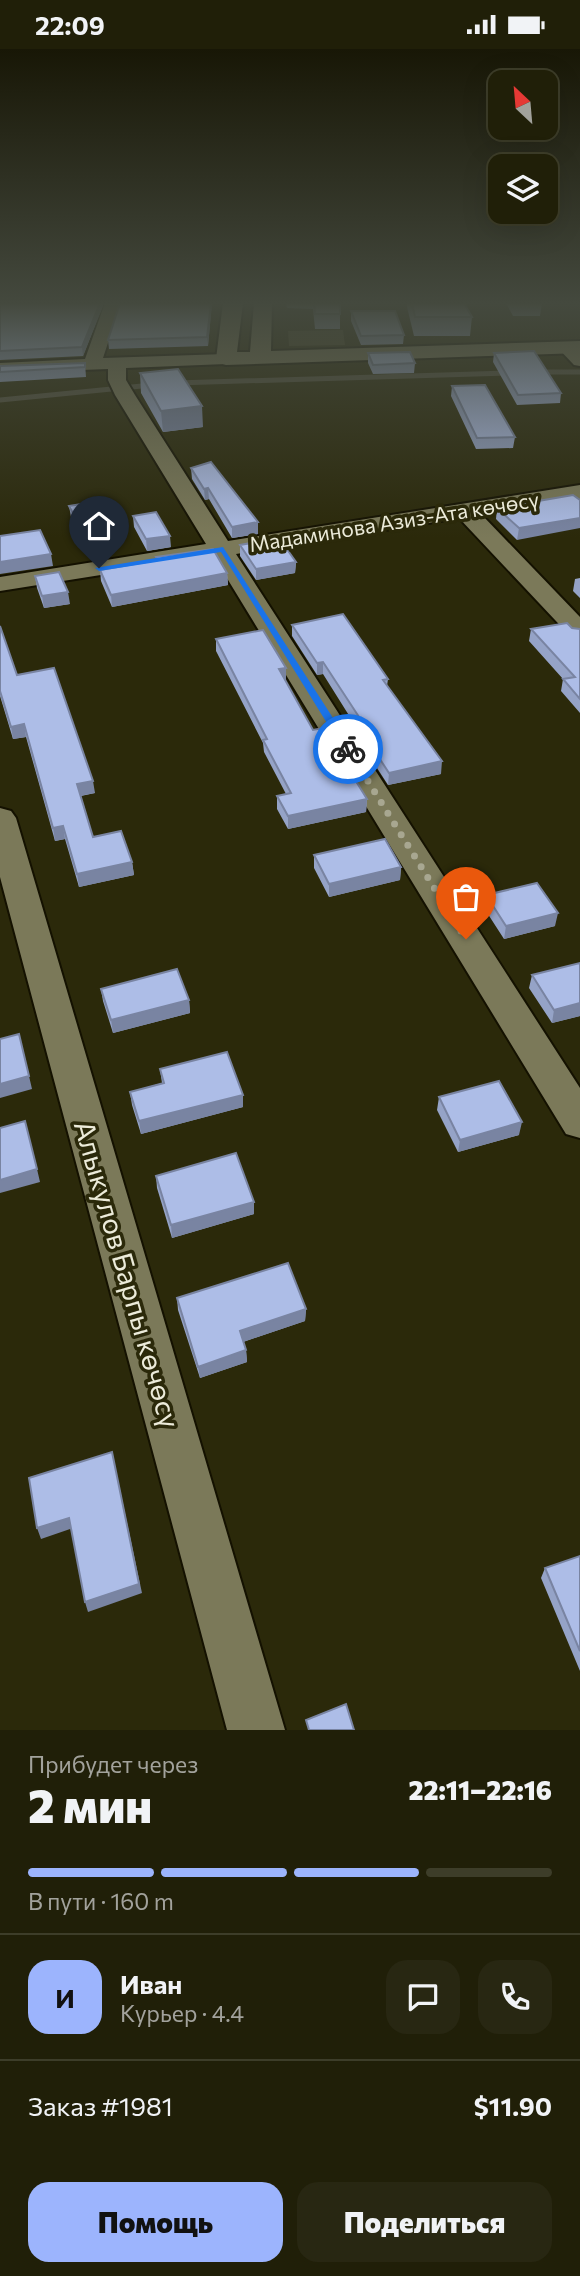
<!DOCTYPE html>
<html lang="ru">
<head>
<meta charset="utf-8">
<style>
  body { margin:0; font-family:Commissioner,sans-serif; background:#282712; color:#f1f3f6; height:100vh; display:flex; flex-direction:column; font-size:26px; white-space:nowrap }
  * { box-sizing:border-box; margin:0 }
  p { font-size:23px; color:#a2a29c }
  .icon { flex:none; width:38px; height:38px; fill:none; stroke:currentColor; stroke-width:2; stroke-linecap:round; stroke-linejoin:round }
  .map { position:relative; height:1681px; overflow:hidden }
  .panel { display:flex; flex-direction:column; background:#201f08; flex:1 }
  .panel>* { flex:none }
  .needle { width:46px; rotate:334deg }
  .fabs { position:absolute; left:488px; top:21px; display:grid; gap:14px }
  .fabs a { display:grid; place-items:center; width:70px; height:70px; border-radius:14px; background:#201f08; box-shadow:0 7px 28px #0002,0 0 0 2px #3d3d29; font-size:35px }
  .pin { position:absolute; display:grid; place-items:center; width:60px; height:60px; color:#fff; margin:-72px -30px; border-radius:50% 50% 50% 0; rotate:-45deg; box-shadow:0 0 7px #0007 }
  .pin .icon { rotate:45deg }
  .courier { position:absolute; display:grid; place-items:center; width:70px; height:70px; margin:-35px; border:5px solid #1a73e8; border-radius:50%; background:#fff; color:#222; box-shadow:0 2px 9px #0007 }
  .headline em { font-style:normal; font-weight:800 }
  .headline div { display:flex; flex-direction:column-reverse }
  .headline { display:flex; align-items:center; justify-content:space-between; height:119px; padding:0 28px }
  h1 { font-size:46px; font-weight:800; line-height:52px }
  .bar { display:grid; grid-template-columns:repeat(4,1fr); gap:10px 7px; align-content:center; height:84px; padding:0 28px }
  .bar i { height:9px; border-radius:5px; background:#3d3d29 }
  .bar .current { background:#9cb4fd }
  .bar p { grid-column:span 4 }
  .line { display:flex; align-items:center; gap:18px; padding:0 28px; border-top:2px solid #3d3d29 }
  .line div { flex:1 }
  .round { display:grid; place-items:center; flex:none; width:74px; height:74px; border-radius:21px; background:#282712 }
  .primary-button { display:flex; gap:14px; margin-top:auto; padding:14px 28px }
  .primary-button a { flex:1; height:80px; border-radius:21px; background:#9cb4fd; color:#111; font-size:28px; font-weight:800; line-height:80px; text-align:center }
  .primary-button a+a { background:#282712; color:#f1f3f6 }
  .status { display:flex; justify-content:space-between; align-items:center; height:49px; padding:0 35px; background:#201f08; direction:ltr }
  .status svg { height:19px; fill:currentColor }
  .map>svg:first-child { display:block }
</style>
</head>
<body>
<div class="status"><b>22:09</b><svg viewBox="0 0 49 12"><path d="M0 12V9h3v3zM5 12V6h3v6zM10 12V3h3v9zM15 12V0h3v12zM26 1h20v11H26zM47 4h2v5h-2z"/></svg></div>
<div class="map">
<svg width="580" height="1681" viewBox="0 0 580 1681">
  <rect width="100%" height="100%" fill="#2b290a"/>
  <path fill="#494727" d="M343,281L345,296L289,297L288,282Z"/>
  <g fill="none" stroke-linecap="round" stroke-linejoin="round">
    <path stroke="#545241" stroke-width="5" d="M536,323H580
      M176,334L508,324
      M0,351L152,336"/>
    <defs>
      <path id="street" d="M105,254H121L103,309L226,305L235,310L226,315L126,319V331L135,346L228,492L580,436V450L481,465L580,568V591L571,588L459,469L236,505L580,1039V1089L566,1085L214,508L0,542V528L206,495L115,346L108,331V320L0,324V314L85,310Z
        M566,293L572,294L580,302V317L574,316L557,298Z
        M0,759L11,762L16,769L285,1681H227L0,828Z"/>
      <path id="secondary" d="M223,254H243L237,303H250L254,254H272L271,302L580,292V304L226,316L219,314L216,310Z"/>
    </defs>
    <use href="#street" stroke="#141100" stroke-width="4"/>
    <use href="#secondary" stroke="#141100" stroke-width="4"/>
    <use href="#street" fill="#7b7959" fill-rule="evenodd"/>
    <use href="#secondary" fill="#7b7959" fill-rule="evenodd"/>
  </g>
  <path fill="#95a3c7" d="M0,254H104L83,307L0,311Z
    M212,254L208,297L109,300L108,291Z
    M286,254H340V280H315L313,260L287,259Z
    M407,254H464L472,268L470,287H414L407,258Z
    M506,254H542L540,267H513Z
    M351,262L404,286L403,295L361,296L351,272Z
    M368,304L415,314L414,324L373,325L368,314Z
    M494,304L561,344L560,354L517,356L493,313Z
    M85,314L86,328L0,333V317Z
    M140,324L203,378L163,383L141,344Z
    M452,337L515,388L513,399L476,400L451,347Z
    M191,419L258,473V485L232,489L209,450L205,451L192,430Z
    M580,451L517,491L496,470L497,459Z
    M69,457L104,474L105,485L81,489L71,468Z
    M133,467L171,498L147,502L134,478Z
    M240,496L296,513L295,524L256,531L240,507Z
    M156,508L227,524L228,536L112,558L101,532L100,521L156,512Z
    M35,527L70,555L44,559L37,539Z
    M580,529V549L573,542L575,530Z
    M292,576L388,630L387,637L441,725L388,736L355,685V676L323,625L317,626L292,587Z
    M0,577L17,626L95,744L81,747L93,788L132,813L134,826L79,838L65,790L55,792L26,688L13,690L0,647Z
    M572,579L580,580V664L561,642L563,630L529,592L531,580Z
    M216,590L286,631H285L313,681L367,750L366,763L288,780L277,760V747L286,745L264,703L263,694L216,602Z
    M314,806L401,818L400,831L329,848L314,819Z
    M486,846L555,877L504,890L484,859Z
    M580,914V967L552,974L529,939L532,926Z
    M101,940L189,951L190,964L113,984L103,952Z
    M160,1020L243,1046V1058L141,1085L132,1056L130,1043L162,1034Z
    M439,1048L519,1086L458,1103L437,1061Z
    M156,1127L254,1165L172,1189L157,1139Z
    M177,1249L306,1260L305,1272L243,1293L246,1301L247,1313L200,1329L178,1261Z
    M580,1507V1622L541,1529L545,1519Z"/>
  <path fill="#7984a2" d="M100,254H104L83,307L82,298Z
    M211,254H212L208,297L207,288Z
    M202,357L203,378L163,383L161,362Z
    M208,439L209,450L205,451L204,440Z
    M580,469V479L517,491L519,479Z
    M258,473V485L232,489V478Z
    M104,474L105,485L81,489L80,477Z
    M170,487L171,498L147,502L146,490Z
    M51,505L53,517L0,525V513Z
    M296,513L295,524L256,531V520Z
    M227,524L228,536L112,558L111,546Z
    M68,543L70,555L44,559L42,547Z
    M323,613V625L317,626V614Z
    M286,619V631L279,633V620Z
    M24,675L26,688L13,690L11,678Z
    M442,712L441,725L388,736L389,724Z
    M93,732L95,744L79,747L77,735Z
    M367,750L366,763L288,780V767Z
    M63,777L65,790L55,792L53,779Z
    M132,813L134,826L79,838L77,825Z
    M401,818L400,831L329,848V835Z
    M558,864L555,877L504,890L506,877Z
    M189,951L190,964L113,984L111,971Z
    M580,954V967L552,974L554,961Z
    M29,1027L32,1040L0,1049V1035Z
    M243,1046V1058L141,1085L139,1072Z
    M522,1073L519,1086L458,1103L460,1091Z
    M37,1120L40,1133L0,1144V1131Z
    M254,1153V1165L172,1189L171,1176Z
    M306,1260L305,1272L240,1294V1282Z
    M246,1301L247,1313L200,1329L198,1318Z
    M112,1403L142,1544L88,1563L85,1553Z
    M69,1469L73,1479L41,1490L37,1479Z"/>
  <path fill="#adbde7" stroke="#7984a2" stroke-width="2" d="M0,254H100L82,298L0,302Z
    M120,254H211L207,288L108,291Z
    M314,254H340V265H315Z
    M412,254H464L472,268H415Z
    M351,262H395L404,286L361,287Z
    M534,302L561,344L518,346L494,304Z
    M410,303L415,314L373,316L368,304Z
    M85,314V318L0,323V317Z
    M178,320L202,357L161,362L140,324Z
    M485,336L515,388L477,389L452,337Z
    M211,413L258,473L232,478L208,439L204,440L191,419Z
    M573,446L580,451V469L519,479L497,459Z
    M93,453L104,474L80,477L69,457Z
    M156,463L170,487L146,490L133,467Z
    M40,481L51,505L0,513V487Z
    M279,489L296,513L256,520L240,496Z
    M213,500L227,524L111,546L100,521L158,511L156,508Z
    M59,523L68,543L42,547L35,527Z
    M343,565L388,630L383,631L442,712L389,724L355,672L361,671L323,613L317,614L292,576Z
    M567,574L572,579L580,580V650L563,630L575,628L531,580Z
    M0,577L17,626L54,619L93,732L77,735L93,788L121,782L132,813L77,825L63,777L53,779L24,675L11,678L0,642Z
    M263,581L286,619L279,620L313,681L323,679L367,750L288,767L277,747L291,744L263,691L267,690L216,590Z
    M385,790L401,818L329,835L314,806Z
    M537,834L558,864L506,877L486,846Z
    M580,914V954L554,961L532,926Z
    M177,920L189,951L111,971L101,940Z
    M19,985L29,1027L0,1035V990Z
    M227,1003L243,1046L139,1072L130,1043L164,1034L160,1020Z
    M499,1032L522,1073L460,1091L439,1048Z
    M25,1072L37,1120L0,1131V1079Z
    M236,1104L254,1153L171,1176L156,1127Z
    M288,1214L306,1260L240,1282L246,1301L198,1318L177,1249Z
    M112,1403L139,1535L85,1553L69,1469L37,1479L29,1429Z
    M580,1507V1602L545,1519Z
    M346,1655L354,1681H309L306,1671Z"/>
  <linearGradient id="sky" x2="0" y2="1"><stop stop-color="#181706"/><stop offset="0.52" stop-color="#44493e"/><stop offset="1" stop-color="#44493e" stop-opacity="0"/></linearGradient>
  <rect width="580" height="489" fill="url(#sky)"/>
  <path fill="#1a73e8" d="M223,498L353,700L351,702L343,700L221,503L99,522L95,519Z"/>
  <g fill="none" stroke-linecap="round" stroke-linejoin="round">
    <path stroke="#a8a791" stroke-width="7" stroke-dasharray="0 12.6" d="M348,700L466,890"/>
  </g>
  <g text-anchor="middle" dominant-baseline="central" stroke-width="7" stroke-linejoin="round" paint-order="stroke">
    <g font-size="21" fill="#ecebda" stroke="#2b290a">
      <text transform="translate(394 472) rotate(-9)">Мадаминова Азиз-Ата көчөсү</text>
    </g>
    <g font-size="28" fill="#ecebda" stroke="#2b290a">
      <text transform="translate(128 1225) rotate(74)">Алыкулов Барпы көчөсү</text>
    </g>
  </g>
</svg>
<div class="fabs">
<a><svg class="needle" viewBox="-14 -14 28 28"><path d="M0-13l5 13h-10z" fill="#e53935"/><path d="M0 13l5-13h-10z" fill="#a2a29c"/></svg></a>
<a><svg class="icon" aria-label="layers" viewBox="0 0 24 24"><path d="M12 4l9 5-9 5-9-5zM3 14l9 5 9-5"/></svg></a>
</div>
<div class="pin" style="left:466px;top:890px;background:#ea580c"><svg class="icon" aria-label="bag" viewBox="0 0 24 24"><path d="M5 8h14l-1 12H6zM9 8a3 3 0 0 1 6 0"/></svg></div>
<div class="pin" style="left:99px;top:519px;background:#1f2937"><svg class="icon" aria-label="home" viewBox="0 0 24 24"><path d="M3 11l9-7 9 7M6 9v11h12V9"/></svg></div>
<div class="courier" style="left:348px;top:700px"><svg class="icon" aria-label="bike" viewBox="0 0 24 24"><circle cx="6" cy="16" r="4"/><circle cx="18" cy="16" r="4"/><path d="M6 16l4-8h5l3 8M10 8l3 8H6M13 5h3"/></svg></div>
</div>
<section class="panel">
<div class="headline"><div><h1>2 мин</h1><p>Прибудет через</p></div><em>22:11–22:16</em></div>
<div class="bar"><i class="current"></i><i class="current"></i><i class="current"></i><i></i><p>В пути · 160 m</p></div>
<div class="line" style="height:126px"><b class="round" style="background:#9cb4fd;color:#111">И</b><div><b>Иван</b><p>Курьер · 4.4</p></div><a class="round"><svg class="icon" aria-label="chat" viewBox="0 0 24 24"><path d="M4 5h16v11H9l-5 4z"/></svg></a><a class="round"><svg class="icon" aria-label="phone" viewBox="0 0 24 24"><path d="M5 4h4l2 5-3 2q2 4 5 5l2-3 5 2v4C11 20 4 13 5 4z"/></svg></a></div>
<div class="line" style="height:91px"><div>Заказ #1981</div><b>$11.90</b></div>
<div class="primary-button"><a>Помощь</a><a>Поделиться</a></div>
</section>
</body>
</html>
